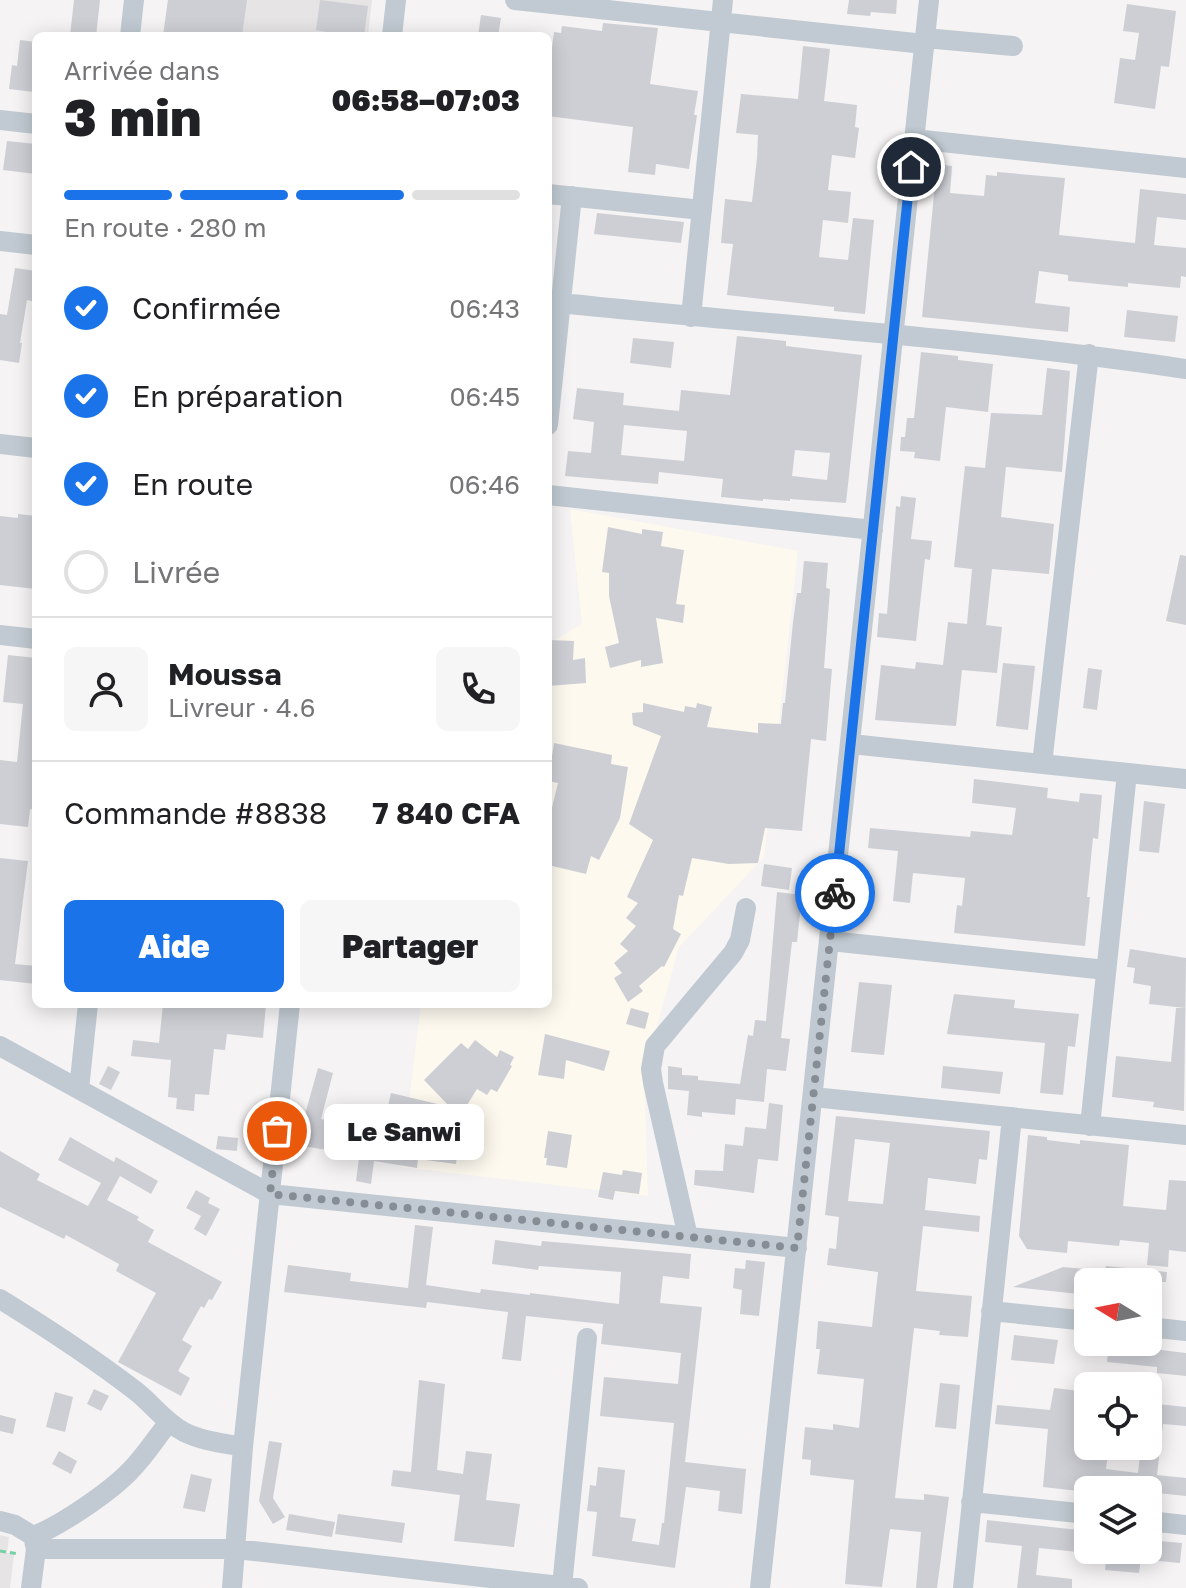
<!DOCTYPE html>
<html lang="fr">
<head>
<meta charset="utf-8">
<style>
  body { margin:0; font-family:"Golos Text",sans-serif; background:#f6f6f6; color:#202124; height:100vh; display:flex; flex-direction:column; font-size:30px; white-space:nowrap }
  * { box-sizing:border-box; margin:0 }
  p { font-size:26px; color:#757577 }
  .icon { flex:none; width:44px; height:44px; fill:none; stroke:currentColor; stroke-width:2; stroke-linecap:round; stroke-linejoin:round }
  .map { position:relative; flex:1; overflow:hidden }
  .side { position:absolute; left:32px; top:32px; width:520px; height:976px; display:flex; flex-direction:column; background:#fff; border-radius:12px; box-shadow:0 4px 20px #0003 }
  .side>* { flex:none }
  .needle { width:52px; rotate:280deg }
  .fabs { position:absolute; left:1074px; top:1268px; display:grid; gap:16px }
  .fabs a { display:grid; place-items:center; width:88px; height:88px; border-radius:12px; background:#fff; box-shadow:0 4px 20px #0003; font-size:40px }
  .pin { position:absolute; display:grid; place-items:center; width:68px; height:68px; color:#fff; margin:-34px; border:4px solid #fff; border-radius:50%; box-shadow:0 2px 8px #0007 }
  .courier { position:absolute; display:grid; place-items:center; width:80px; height:80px; margin:-40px; border:6px solid #1a73e8; border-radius:50%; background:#fff; color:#222; box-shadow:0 2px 10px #0007 }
  .bubble { position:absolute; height:56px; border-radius:12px; background:#fff; box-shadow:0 4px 20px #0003; font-size:26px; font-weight:800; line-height:56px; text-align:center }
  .summary em { font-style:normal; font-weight:800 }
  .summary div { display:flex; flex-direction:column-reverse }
  .summary { display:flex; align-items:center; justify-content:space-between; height:136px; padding:0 32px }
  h1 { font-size:52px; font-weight:800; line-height:60px }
  .bar { display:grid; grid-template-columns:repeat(4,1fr); gap:12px 8px; align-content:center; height:96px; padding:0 32px }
  .bar i { height:10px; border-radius:6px; background:#e0e0e0 }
  .bar .selected { background:#1a73e8 }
  .bar p { grid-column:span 4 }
  .line { display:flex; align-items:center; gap:20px; padding:0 32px; border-top:2px solid #e0e0e0 }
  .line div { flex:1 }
  .round { display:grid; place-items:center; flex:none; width:84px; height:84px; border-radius:12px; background:#f6f6f6 }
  ol { padding:0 32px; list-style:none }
  li { display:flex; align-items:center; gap:24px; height:88px }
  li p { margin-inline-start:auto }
  li .icon { padding:8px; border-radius:50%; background:#1a73e8; color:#fff; stroke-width:4 }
  li:last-child { color:#757577 }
  li i { width:44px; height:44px; border:4px solid #e0e0e0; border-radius:50% }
  .cta { display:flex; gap:16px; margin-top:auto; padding:16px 32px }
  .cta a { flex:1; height:92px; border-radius:12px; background:#1a73e8; color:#fff; font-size:32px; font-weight:800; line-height:92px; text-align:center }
  .cta a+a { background:#f6f6f6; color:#202124 }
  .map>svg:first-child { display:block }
</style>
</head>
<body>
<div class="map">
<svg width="1186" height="1588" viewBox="0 0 1186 1588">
  <rect width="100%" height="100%" fill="#f5f3f3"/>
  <path fill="#fdf9ef" d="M570,509L798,551L764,857L679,947L644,1073L648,1196L401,1167L421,1004H548V644L582,624Z"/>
  <path fill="#e6e4e5" d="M168,0H372L368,36H163Z
    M0,1535L9,1537L7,1553L14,1554L10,1588H0Z"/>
  <path fill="#cdcfd5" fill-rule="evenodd" d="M74,0H100L96,36H70Z
    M168,0H247L242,36H163Z
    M320,0L368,6L364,36H326L327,32L316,30Z
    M849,0H897L896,14L871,12L870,16L847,14Z
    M1127,4L1176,11L1169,67L1161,66L1155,109L1114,103L1120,58L1135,60L1139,33L1123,31Z
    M481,15L501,18L498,36H478Z
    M603,23L658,28L650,84L698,91L694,115H697L689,169L656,164L655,175L628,172L633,127L548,116V78L554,32L561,33L562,26L602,31Z
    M20,40L36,42L34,92L9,89L12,65L17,66Z
    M803,46L830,49L824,101L857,105L855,127L859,128L855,158L832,155L828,190L851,192L848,223L823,220L819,257L848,260L853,218L874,220L865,314L834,311V307L727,295L733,244L721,243L725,199L752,202L757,158L758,135L736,133L741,94L798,99Z
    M7,141L36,144V174L3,170Z
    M937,164L952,166L950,193L984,196L986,175L997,176V172L1065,178L1059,235L1135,243L1140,189L1186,194V220L1157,217L1154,245L1186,248V277L1181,276L1180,288L1128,283V287L1068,281V275L1039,271L1035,303L1070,307L1068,332L922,317Z
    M597,213L684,222L681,243L594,234Z
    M15,268L36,271V302L27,300L20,343H22L19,363L0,360V314L7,315Z
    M1127,310L1178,316L1175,342L1124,337Z
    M737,336L786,341V346L862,355L846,503L790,499V501L763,499V501L721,497L723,479L659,472L658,484L565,476L568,451L591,453L594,422L573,419L577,388L624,393L623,405L679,411L681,390L730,395ZM624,425L687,431L684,461L621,455ZM795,450L830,453L827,480L792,476Z
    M633,338L674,342L671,368L630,363Z
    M921,352L958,356V360L993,364L988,412L946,407L940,461L914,458L915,452L900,451L901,437H905L907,418H914Z
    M1047,368L1070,371L1062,472L1006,467L1001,517L1054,524L1049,574L992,569L986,625L1002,627L997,673L962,670L956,726L875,720L881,665L915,669L916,662L943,665L948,622L967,624L972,569L954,567L965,466L985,468L991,413L1042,415Z
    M901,496L916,498L911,539L932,541L930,560L925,559L916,641L877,637L879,613L887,614L896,506L900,507Z
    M18,514L36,516V589L0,585V516L18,518Z
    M608,527L642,534V529L663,532L661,546L684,550L676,604L685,605L683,623L656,618L663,663L641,667V660L610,668L605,647L619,643L609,596V573L602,572Z
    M1180,555L1186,556V625L1166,621Z
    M804,561L828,563L826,588L830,589L824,668L832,669L826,741L811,739L802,831L765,828L758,863L729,864L692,858L683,896L679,895L673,929L681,934L664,967L662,966L639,986L643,991L628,1002L614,978L622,973L614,963L628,951L620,944L636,926L626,918L638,903L627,897L653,840L629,824L661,736L633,725L632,713L643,712V703L684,712L685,706L696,708L697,703L712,707L707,727L758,733V723L781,724L783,703H785L793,622L797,593H801Z
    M548,640L574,641L573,660L585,658L586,683L548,686Z
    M8,655L36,658V736L33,760L36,761V793L34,810L30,809L28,827L0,824V760L17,762L23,704L3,702Z
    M1003,663L1035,666L1028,730L996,726Z
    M1088,668L1102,670L1097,710L1083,708Z
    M554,743L612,755L611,764L628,767L620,818L599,860L591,856L586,874L548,865V824L558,783L548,781Z
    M974,779L1048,788L1047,798L1079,802L1080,793L1102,795L1098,839L1093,838L1087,897H1090L1085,946L954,933L957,905L962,906L965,878L913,873L910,903L893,901L898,851L868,848L870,828L970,837L971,831L1012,835L1016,808L972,803Z
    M1144,801L1165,804L1159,853L1139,851Z
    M0,858L28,861L15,964L36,966V984L0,980Z
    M764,864L792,868L789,890L761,886Z
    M777,892L802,895L797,942H792L781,1038L790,1039L786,1071L767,1069L764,1102L736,1099L735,1115L702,1112V1117L687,1115L689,1091L668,1089V1066L682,1068V1075L698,1076V1080L740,1084L748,1035L753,1036L755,1020L766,1021Z
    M1130,949L1186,958L1184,1111L1153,1107L1154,1102L1112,1097L1116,1056L1171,1062L1176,1008H1185L1149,1004L1151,986L1133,983L1135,968L1127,967Z
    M859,982L892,985L884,1055L851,1052Z
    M954,994L1015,1000L1014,1008L1079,1014L1075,1047L1068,1046L1063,1095L1040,1093L1045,1043L947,1034Z
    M163,1004H266L263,1038L227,1034L225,1050L214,1049L209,1095L195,1094L194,1111L176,1109L177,1098L168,1097L171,1060L131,1056L133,1040L159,1043Z
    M631,1008L649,1013L645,1029L626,1024Z
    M545,1034L610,1051L604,1071L566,1060L564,1079L538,1075Z
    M475,1040L497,1057L500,1050L514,1057L510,1065L512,1066L497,1092L491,1089L487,1095L477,1089L446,1139L459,1140L456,1164L418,1159L417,1168L374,1161L371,1184L356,1181L360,1151L328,1147L327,1150L303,1146L305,1135L301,1134L304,1118L318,1068L333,1073L321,1119L381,1130L379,1141L417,1149L423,1118L387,1110L391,1093L450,1107L424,1080L461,1043L468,1049Z
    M108,1066L120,1072L111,1090L99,1084Z
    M943,1066L1003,1072L1000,1094L941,1088Z
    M769,1103L783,1105L778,1161L758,1159L754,1193L694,1185L695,1170L723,1171L725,1144L743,1146L745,1127L766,1129Z
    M836,1116L990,1131L987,1160L979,1159L976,1184L928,1178L925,1210L980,1216L979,1232L923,1226L916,1291L972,1296L968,1337L939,1335L940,1331L914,1328L895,1498L924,1500V1494L949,1497L937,1588H916L921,1532L890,1529L882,1587L845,1584L854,1480L810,1475L811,1460L802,1459L805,1427L833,1430V1424L859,1428L864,1379L817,1374L820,1349H816L818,1321L872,1327L878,1272L827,1265L829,1248L836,1249L839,1217L825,1215ZM855,1139L890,1143L883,1204L848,1201Z
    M548,1131L572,1135L567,1168L546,1165L547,1158H544Z
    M1028,1135L1047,1137V1140L1080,1144V1140L1129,1145L1123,1206L1166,1210L1169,1180L1186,1181V1252L1169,1250L1168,1267L1147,1265L1149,1243L1120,1240L1119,1246L1068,1241L1067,1253L1027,1249L1019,1236Z
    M218,1136L238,1138L237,1151L216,1149Z
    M70,1137L114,1162L116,1157L158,1181L151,1194L120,1176L107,1200L139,1217L137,1220L154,1230L148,1242L222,1282L212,1300L209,1299L204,1308L201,1306L182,1340L192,1346L178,1371L190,1378L181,1396L118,1362L156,1293L116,1271L119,1264L66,1235L64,1239L0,1207V1151L40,1174L37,1180L88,1206L101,1183L58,1160Z
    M623,1170L642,1173L639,1194L615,1191L613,1200L598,1197L603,1172L622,1175Z
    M196,1190L210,1198L208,1203L220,1209L206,1236L194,1229L201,1216L186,1208Z
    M415,1225L433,1227L426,1285L480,1293L481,1289L530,1295V1293L619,1304L621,1272L539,1266L538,1270L492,1264L495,1240L541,1246L542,1241L691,1254L689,1279L663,1276L660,1303L702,1307L685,1462L746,1469L742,1514L718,1511L720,1491L686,1487L675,1568L592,1556L597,1512L587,1511L590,1485L596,1486L598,1467L625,1470L620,1517L636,1519L632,1541L659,1545L662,1523H664L674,1423L600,1416L604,1377L678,1384L681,1353L601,1344L603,1324L526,1316L521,1361L502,1359L508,1312L427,1302L426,1308L284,1292L288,1265L351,1273L350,1281L408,1288Z
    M746,1260L765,1262L759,1316L740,1314L742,1290L733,1288L735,1268L745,1269Z
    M1106,1266L1167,1272L1166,1282H1088V1295L1013,1287L1063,1267L1105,1271Z
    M1014,1335L1058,1340L1054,1364L1011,1360Z
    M1109,1342H1144V1348L1186,1353V1376L1157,1373V1367L1107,1362Z
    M419,1380L445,1384L437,1470L463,1474L466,1451L492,1454L486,1500L520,1504L514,1547L454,1541L460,1495L391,1486L393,1470L411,1472Z
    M940,1383L960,1385L956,1429L935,1427Z
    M1054,1388L1088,1392V1446H1109L1106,1469L1138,1473L1141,1446H1148V1403L1186,1407V1426L1163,1424L1157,1475L1186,1478V1496L1148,1492V1490L1088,1492L1043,1487L1048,1429L995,1424L997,1405L1050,1410Z
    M94,1389L109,1396L101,1411L87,1404Z
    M55,1392L73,1397L65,1432L46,1427Z
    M0,1415L16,1419L13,1434L0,1431Z
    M269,1441L282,1443L273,1498L285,1517L273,1524L259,1501Z
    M59,1451L77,1461L71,1474L52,1464Z
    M191,1474L212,1479L205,1512L183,1508Z
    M289,1514L335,1522L332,1537L286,1530Z
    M338,1514L405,1523L402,1543L335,1534Z
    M987,1520L1088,1531V1553L1039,1548L1036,1575L1072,1579V1588H1017L1022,1546L985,1542Z
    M1148,1540L1182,1543L1180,1563L1148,1560Z
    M1107,1550H1142L1139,1573L1105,1570Z"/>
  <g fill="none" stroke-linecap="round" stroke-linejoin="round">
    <path stroke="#7ad0a6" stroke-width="3" stroke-dasharray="6 4" stroke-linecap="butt" d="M0,1551L19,1554"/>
    <path stroke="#c1cad2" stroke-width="20" d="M515,0L924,44
      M130,36L134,0
      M392,36L396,0
      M925,38L1013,46
      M0,120L36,124
      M914,139L1186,168
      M548,194L702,210
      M0,241L36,245
      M561,303C769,325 979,338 1186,369
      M691,317L723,0
      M548,425L572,196
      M0,444L36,448
      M548,495L873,530
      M0,635L36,639
      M851,744L1186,779
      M1042,764L1089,354
      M830,941L1106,970
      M0,1046L270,1194L797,1248
      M79,1089L88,1004
      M813,1097L1186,1135
      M1090,1126L1127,773
      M688,1237L653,1083L651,1069L655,1046L733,953L740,940L746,908
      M0,1299C47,1328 93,1358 137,1392C153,1405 165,1422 184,1432C202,1441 223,1443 243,1447
      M991,1311L1088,1321
      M1148,1327L1186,1331
      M971,1502L1088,1514
      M0,1521L15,1525L33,1536L36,1549L31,1588
      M1148,1521L1186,1525
      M33,1536C59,1527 111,1491 130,1471C145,1456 156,1438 169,1422
      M36,1549H236L578,1588
      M562,1586L587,1338
      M232,1588L243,1447L290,1004
      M760,1588L929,0
      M963,1588L1012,1117"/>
  </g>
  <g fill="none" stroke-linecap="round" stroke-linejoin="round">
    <path stroke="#868d94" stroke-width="8" stroke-dasharray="0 14.4" d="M277,1131L270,1194L797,1248L835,893"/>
    <path stroke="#1a73e8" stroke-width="10" d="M835,893L911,167"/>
  </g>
</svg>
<div class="fabs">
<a><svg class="needle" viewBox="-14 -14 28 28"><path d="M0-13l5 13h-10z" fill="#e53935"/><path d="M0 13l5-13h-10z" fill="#757577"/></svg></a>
<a><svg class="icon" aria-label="locate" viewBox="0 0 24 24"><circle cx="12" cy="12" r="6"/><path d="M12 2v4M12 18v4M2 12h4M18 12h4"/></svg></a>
<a><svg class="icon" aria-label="layers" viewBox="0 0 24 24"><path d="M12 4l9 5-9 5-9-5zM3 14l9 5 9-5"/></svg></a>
</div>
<div class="pin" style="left:277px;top:1131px;background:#ea580c"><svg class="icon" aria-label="bag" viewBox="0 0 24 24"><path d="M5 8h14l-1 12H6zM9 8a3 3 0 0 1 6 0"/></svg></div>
<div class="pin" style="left:911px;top:167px;background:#1f2937"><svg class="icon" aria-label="home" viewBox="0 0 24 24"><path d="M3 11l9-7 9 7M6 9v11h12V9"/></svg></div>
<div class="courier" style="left:835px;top:893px"><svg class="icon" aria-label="bike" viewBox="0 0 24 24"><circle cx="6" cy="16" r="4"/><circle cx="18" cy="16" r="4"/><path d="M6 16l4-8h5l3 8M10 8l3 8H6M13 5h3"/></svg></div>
<div class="bubble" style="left:324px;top:1104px;width:160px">Le Sanwi</div>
<section class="side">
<div class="summary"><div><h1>3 min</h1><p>Arrivée dans</p></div><em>06:58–07:03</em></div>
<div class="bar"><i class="selected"></i><i class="selected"></i><i class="selected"></i><i></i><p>En route · 280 m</p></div>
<ol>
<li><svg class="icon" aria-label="check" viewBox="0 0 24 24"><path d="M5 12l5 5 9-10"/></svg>Confirmée<p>06:43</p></li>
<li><svg class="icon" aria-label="check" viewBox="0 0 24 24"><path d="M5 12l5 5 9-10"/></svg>En préparation<p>06:45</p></li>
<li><svg class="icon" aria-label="check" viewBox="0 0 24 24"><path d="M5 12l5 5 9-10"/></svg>En route<p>06:46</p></li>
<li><i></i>Livrée</li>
</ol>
<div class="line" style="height:144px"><a class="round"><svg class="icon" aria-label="person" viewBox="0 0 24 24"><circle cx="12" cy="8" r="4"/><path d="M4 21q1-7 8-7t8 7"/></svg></a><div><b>Moussa</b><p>Livreur · 4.6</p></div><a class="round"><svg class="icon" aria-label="phone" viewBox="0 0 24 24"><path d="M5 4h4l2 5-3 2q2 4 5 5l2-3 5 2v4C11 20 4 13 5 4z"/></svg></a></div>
<div class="line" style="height:104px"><div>Commande #8838</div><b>7 840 CFA</b></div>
<div class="cta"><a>Aide</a><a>Partager</a></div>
</section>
</div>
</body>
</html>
